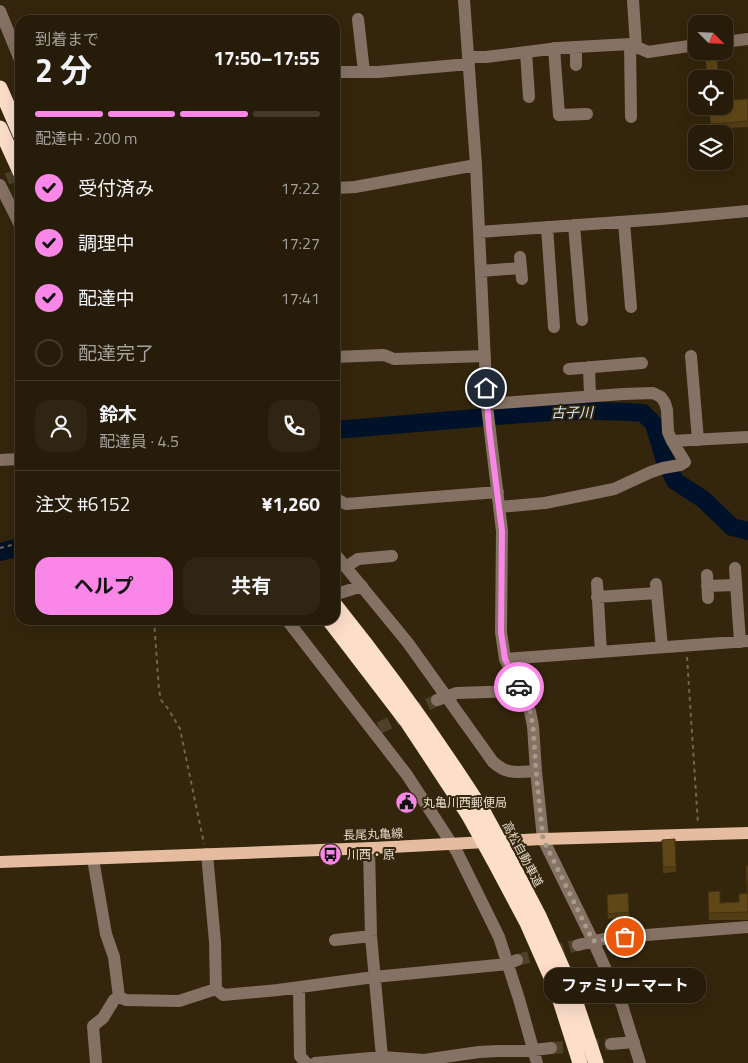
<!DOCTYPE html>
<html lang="ja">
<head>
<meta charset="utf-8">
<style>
  body { margin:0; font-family:"Titillium Web","Noto Sans JP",sans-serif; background:#2f2512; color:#f1f3f6; height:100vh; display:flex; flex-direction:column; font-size:19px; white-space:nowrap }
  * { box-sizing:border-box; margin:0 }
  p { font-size:16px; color:#a4a19c }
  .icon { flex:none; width:28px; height:28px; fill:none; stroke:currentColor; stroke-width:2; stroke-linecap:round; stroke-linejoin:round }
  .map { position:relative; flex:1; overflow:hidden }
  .side { position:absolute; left:15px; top:15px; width:325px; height:610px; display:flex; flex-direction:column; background:#271c09; border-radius:15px; box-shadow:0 5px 20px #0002,0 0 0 1px #433a2a }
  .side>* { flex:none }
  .needle { width:32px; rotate:114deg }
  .buttons { position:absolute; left:688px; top:15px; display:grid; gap:10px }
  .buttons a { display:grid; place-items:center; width:45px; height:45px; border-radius:10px; background:#271c09; box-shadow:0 5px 20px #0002,0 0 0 1px #433a2a; font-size:25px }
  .pin { position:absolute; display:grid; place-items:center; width:42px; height:42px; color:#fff; margin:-21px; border:2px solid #fff; border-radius:50%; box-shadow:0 1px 5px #0007 }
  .courier { position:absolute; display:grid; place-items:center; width:50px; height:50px; margin:-25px; border:4px solid #fa87e7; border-radius:50%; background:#fff; color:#222; box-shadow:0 1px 6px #0007 }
  .bubble { position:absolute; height:35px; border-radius:15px; background:#271c09; box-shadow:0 5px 20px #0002,0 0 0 1px #433a2a; font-size:16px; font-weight:700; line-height:35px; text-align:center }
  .summary em { font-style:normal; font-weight:700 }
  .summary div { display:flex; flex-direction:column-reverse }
  .summary { display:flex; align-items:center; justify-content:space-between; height:85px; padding:0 20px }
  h1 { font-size:32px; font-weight:700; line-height:38px }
  .bar { display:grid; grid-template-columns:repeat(4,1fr); gap:8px 5px; align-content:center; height:60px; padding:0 20px }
  .bar i { height:6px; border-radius:4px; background:#433a2a }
  .bar .on { background:#fa87e7 }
  .bar p { grid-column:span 4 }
  .line { display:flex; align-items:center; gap:12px; padding:0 20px; border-top:1px solid #433a2a }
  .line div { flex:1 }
  .round { display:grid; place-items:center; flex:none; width:52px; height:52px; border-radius:15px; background:#2f2512 }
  ol { padding:0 20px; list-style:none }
  li { display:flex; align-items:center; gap:15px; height:55px }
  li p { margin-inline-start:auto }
  li .icon { padding:5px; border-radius:50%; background:#fa87e7; color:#111; stroke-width:4 }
  li:last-child { color:#a4a19c }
  li i { width:28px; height:28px; border:2px solid #433a2a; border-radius:50% }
  .cta { display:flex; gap:10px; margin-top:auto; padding:10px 20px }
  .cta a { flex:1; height:58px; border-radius:15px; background:#fa87e7; color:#111; font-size:20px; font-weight:700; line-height:58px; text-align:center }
  .cta a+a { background:#2f2512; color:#f1f3f6 }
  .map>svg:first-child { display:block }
</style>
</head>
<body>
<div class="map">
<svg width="748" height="1063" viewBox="0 0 748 1063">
  <rect width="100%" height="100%" fill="#34260c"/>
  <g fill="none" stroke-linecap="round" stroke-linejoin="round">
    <path stroke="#001229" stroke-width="18" d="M335,430C382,426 429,422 476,418C531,413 587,408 643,413L654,424L664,458L675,481L703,499L732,527L748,531
      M0,552L20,547"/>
    <path stroke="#4e4129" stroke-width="12" stroke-dasharray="12 6" stroke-linecap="butt" d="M7,179L20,174
      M379,728L437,700
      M517,960L578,945
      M551,1048L611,1044"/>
    <path stroke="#72654f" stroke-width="2" stroke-dasharray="4 4" stroke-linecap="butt" d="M0,548L20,543
      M154,620L159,690L161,700L169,710L180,729L204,844
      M687,657L698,824"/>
    <path stroke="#867264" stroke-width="12" d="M464,0L476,165L487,406L502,531L501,632L505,659L530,711L533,726L536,771L543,839L593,941L622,1005L640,1063
      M633,0L636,46
      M0,11L20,60
      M358,19L364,72
      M724,42L748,39
      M630,44L631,117
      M576,47V65
      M554,48L559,115L587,114
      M526,52L529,97
      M469,57H486L558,48L630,44L648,52L696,45
      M335,72H378L469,64
      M0,185L20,225
      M335,188H337L355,187L476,165
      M624,222L631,307
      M574,225L582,320
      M547,227L554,327
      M479,232L661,219L748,211
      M520,257L522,279
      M481,271L521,268
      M691,356L698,440
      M335,357L384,355L394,359L485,356
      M589,367L590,396
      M569,369L642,363
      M487,404L623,394L653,393L661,397L665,403L667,410L668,432L672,441
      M0,460L20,459
      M335,494L336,499L346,504L498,492
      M499,507L545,503L614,489L651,472L663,468L680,465L685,462L672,441L748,437
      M335,554L408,643L493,762C507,775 518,772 536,771
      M346,567L358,559L392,556
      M735,568L740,642
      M707,575L708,598
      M597,583L601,652
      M656,584L662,647
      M707,586L736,585
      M340,593L362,586
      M597,597L657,593
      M287,620L407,775L457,852L499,937L519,999L537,1063
      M505,659L748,641
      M437,700L457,693L520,691
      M207,854L215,942L216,989L223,995L278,990L374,977L508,964L517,960
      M93,859L106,934L114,957L119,997L126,1000L179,1001L216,989
      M335,940L371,936
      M578,945L608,938L748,927
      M299,987L300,1056L306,1063
      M611,1044L634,1042
      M382,1057L424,1060L479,1052L498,1051H526L551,1048
      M96,1063L93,1026L103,1018L114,1000L119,997
      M315,1063L382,1057L371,936L369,848"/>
    <path stroke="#e5bc9f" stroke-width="12" d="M0,862L373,848L543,839L748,833"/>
    <path stroke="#fcdec9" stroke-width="15" d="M0,88L20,134
      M0,128L20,172
      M335,605C388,671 438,741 484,813
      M329,620L408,723L468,814
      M508,857L539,916L570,985L596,1063
      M493,859L527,923L557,991L580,1063"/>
    <path stroke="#fcdec9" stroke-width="15" d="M484,813L508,857
      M468,814L493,859"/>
  </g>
  <path fill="#533d14" d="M748,99V127L711,129L708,106H724Z
    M662,845L676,867V872L663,873Z
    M746,866H748V920H709L708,892L720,903L739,902V894L747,893Z
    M607,900L629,912V917L608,919Z"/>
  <path fill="#604717" stroke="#433210" d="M705,51H716L719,79H707Z
    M748,99V121L711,124L709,106H724V100Z
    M675,839L676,867H663L662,840Z
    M746,866H748V912L709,913L708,892L720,891V903L739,902V894L748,893Z
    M628,893L629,912L608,914L607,895Z"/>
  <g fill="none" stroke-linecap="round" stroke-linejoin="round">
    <path stroke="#a69b88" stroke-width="5" stroke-dasharray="0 9" d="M519,687L530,711L533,726L536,771L543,839L593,941L625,937"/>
    <path stroke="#fa87e7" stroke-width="6" d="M486,388L489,428L502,531L501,632L505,659L519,687"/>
  </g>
  <defs>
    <symbol id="civic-disc" viewBox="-11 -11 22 22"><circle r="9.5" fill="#fa87e7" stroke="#34260c"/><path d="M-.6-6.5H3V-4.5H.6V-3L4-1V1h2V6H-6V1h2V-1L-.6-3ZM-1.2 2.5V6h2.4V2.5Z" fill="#111"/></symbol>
    <symbol id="bus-disc" viewBox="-11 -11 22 22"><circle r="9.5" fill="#fa87e7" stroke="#34260c"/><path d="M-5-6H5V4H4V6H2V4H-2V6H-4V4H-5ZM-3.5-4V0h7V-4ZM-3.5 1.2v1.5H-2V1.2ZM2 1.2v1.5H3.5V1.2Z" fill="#111"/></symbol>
  </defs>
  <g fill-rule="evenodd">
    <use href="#civic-disc" x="394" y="790" width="25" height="25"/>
    <use href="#bus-disc" x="318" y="842" width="25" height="25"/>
  </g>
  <g text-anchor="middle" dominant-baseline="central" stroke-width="4" stroke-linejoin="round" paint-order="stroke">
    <g font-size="12" fill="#e4dacb" stroke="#34260c" text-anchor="start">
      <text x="423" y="802">丸亀川西郵便局</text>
      <text x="347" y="854">川西・原</text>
    </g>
    <g font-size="12" fill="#e4dacb" stroke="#34260c">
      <text transform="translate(373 834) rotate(-2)">長尾丸亀線</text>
      <text transform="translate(523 854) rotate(62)">高松自動車道</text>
    </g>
    <g font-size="14" font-style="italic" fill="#cde6fd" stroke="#34260c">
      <text transform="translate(572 412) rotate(-1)">古子川</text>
    </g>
  </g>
</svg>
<div class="buttons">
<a><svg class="needle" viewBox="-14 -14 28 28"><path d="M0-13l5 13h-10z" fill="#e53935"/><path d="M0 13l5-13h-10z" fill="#a4a19c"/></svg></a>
<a><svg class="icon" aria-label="locate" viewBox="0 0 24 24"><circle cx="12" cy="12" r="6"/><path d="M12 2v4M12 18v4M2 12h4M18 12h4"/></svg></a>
<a><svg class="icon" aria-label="layers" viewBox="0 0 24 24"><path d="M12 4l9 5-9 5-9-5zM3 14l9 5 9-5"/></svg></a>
</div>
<div class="pin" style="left:625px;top:937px;background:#ea580c"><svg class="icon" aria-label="bag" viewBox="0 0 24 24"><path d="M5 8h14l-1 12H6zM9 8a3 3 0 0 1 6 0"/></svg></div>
<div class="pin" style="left:486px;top:388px;background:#1f2937"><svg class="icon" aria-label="home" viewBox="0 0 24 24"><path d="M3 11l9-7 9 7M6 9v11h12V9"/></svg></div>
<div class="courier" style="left:519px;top:687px"><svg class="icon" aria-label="car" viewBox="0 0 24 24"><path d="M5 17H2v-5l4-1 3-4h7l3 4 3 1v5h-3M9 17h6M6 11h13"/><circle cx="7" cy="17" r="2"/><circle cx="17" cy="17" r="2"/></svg></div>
<div class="bubble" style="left:544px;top:968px;width:162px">ファミリーマート</div>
<section class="side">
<div class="summary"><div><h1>2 分</h1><p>到着まで</p></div><em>17:50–17:55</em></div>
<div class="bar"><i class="on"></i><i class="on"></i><i class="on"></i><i></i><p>配達中 · 200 m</p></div>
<ol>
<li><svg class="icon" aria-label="check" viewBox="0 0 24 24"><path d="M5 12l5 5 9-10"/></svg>受付済み<p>17:22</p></li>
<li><svg class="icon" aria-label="check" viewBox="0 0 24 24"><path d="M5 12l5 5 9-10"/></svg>調理中<p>17:27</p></li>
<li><svg class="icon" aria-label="check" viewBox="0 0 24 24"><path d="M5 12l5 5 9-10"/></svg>配達中<p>17:41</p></li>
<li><i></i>配達完了</li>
</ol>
<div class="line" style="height:90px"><a class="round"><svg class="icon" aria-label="person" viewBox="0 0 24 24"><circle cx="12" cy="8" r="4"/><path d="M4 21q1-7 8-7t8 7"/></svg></a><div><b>鈴木</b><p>配達員 · 4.5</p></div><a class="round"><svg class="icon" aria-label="phone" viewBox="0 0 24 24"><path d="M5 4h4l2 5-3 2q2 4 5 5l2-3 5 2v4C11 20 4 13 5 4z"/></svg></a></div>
<div class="line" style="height:65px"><div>注文 #6152</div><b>¥1,260</b></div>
<div class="cta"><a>ヘルプ</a><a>共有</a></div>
</section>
</div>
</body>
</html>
